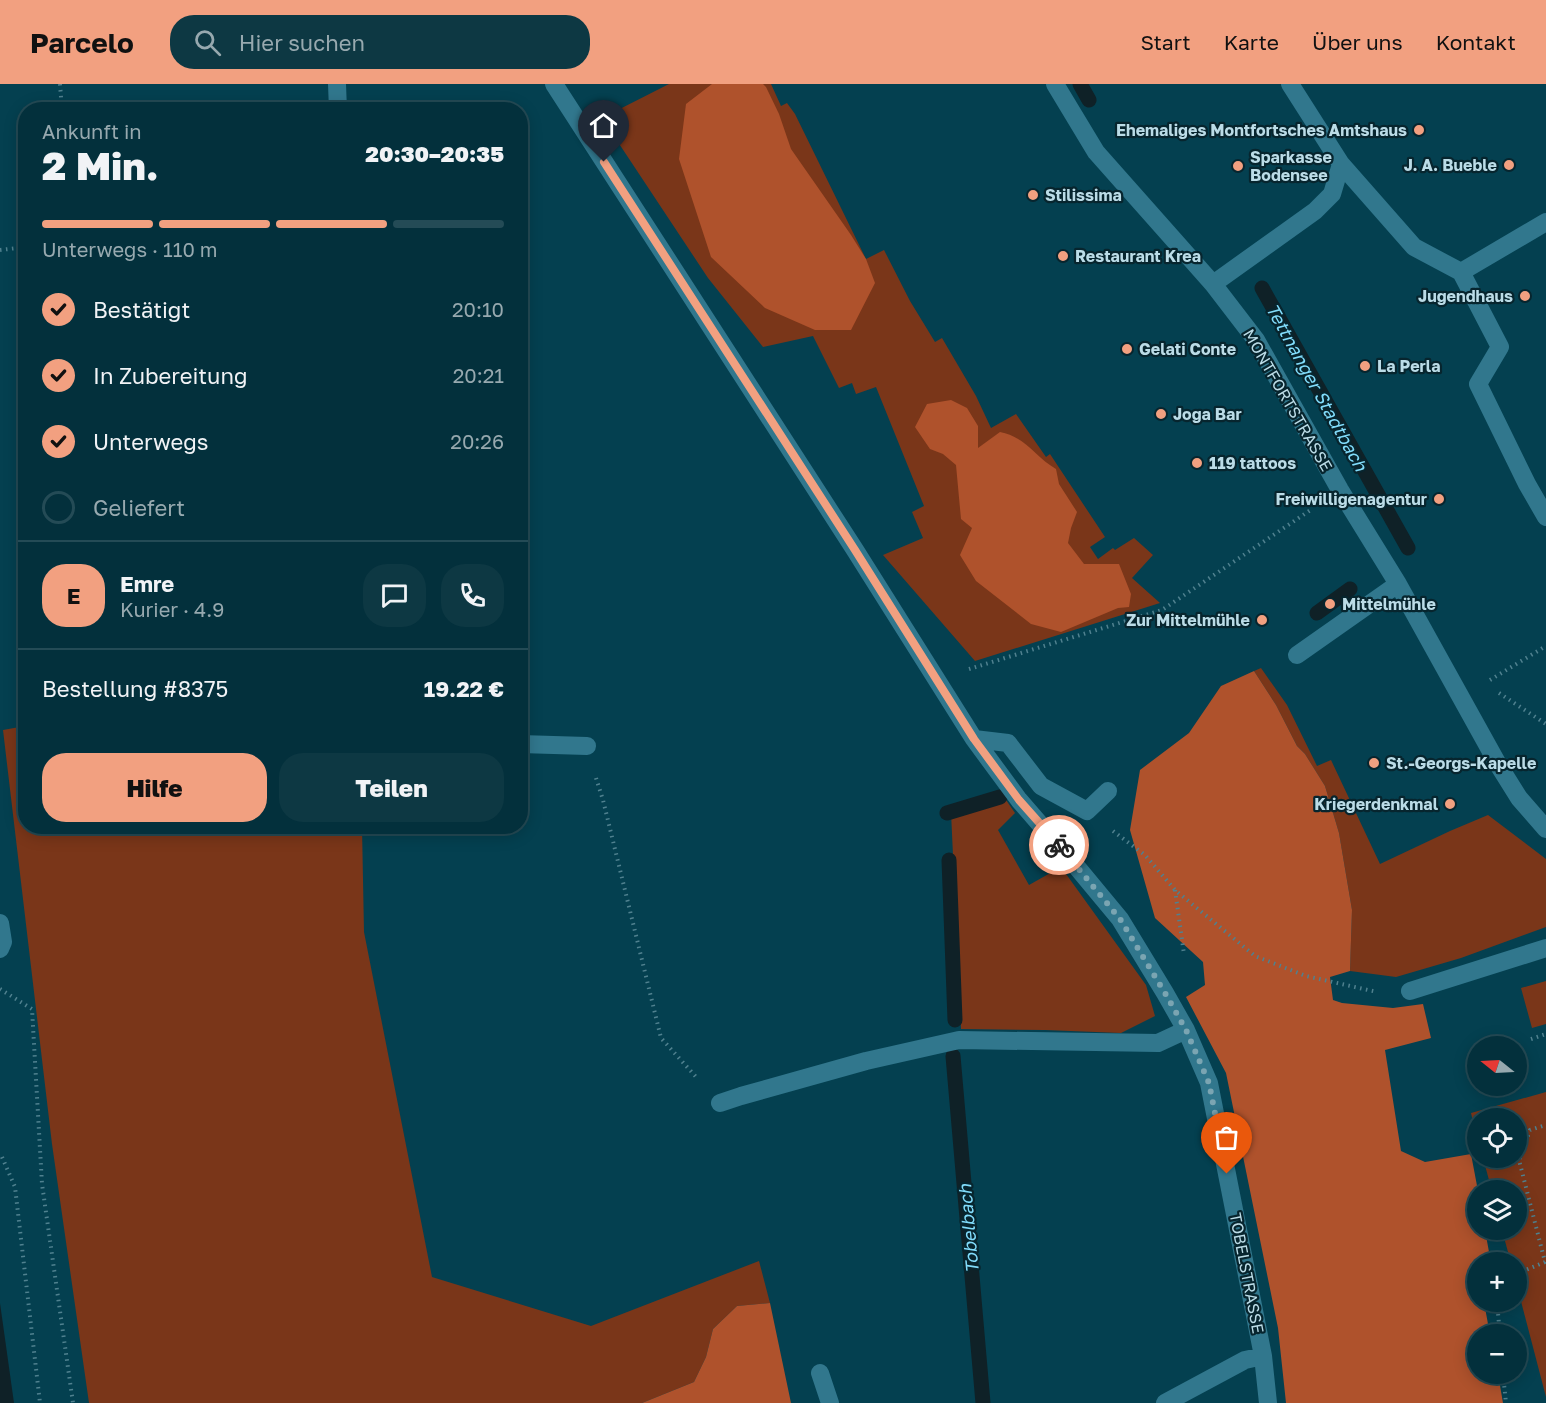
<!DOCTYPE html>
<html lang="de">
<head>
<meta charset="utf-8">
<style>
  body { margin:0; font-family:"Golos Text",sans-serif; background:#0d3843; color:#f1f3f6; height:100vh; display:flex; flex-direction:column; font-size:22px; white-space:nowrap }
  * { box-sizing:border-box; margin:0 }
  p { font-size:20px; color:#97a9af }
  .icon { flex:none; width:33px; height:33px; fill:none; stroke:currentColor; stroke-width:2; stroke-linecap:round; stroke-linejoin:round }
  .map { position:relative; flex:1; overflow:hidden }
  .sheet { position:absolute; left:18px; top:18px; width:510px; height:732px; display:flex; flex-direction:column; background:#03303c; border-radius:24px; box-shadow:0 3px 15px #0003,0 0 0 2px #244b56 }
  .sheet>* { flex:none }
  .needle { width:39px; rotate:288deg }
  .controls { position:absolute; left:1467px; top:952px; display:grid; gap:12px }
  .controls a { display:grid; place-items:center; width:60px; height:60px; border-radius:50%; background:#03303c; box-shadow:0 3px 15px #0003,0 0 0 2px #244b56; font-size:30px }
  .pin { position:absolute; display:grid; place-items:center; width:51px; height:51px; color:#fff; margin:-62px -26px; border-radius:50% 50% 50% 0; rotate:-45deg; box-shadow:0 0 6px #0007 }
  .pin .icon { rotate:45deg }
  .courier { position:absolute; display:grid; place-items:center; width:60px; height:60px; margin:-30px; border:4px solid #f2a080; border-radius:50%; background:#fff; color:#222; box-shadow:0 2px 8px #0007 }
  .headline em { font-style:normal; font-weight:800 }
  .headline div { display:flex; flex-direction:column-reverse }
  .headline { display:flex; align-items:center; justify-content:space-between; height:102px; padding:0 24px }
  h1 { font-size:39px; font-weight:800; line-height:45px }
  .bar { display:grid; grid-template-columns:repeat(4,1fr); gap:9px 6px; align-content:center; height:72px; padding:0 24px }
  .bar i { height:8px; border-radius:4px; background:#244b56 }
  .bar .on { background:#f2a080 }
  .bar p { grid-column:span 4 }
  .line { display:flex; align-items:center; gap:15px; padding:0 24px; border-top:2px solid #244b56 }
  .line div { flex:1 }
  .round { display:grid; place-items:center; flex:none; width:63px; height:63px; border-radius:24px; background:#0d3843 }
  ol { padding:0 24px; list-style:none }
  li { display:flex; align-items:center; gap:18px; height:66px }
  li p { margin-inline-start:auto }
  li .icon { padding:6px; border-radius:50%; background:#f2a080; color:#111; stroke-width:4 }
  li:last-child { color:#97a9af }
  li i { width:33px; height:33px; border:3px solid #244b56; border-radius:50% }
  .button { display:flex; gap:12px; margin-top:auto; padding:12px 24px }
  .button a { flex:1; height:69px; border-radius:24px; background:#f2a080; color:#111; font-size:24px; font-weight:800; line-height:69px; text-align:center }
  .button a+a { background:#0d3843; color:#f1f3f6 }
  header { display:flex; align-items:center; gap:36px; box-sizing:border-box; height:84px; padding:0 30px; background:#f2a080; color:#111 }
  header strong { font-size:28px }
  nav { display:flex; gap:33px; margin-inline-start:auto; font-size:21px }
  .search { width:420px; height:54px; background:#0d3843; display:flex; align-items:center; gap:15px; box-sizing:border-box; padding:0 21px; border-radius:24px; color:#97a9af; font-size:22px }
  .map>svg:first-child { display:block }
</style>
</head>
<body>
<header>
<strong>Parcelo</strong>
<div class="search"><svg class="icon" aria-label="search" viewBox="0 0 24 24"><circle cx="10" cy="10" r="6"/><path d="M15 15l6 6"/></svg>Hier suchen</div>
<nav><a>Start</a><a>Karte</a><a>Über uns</a><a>Kontakt</a></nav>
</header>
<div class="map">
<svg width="1546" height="1319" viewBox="0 0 1546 1319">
  <rect width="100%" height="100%" fill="#044050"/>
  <path fill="#7a3619" d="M669,0H771L781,22L787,19L795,30L866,175L884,166L910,217L935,258L942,254L976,312L991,344L1016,330L1046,373L1050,370L1105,453L1090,463L1098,475L1113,464L1115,466L1134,454L1153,471L1132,494L1160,519L975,577L883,471L923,454L912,428L924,422L876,303L856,310L852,299L839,304L813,252L763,263L708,194L602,34Z
    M25,415H26L25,474L16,417Z
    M1261,584L1287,621L1317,682L1331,676L1380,780L1450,747L1488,731L1546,775V843L1461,874L1396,893L1350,887L1352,826L1339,749L1325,702L1305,670L1297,662L1276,621L1254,587Z
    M25,642L26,742L362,743L364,848L432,1193L591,1242L759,1177L770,1219L737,1222L713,1245L706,1273L694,1298L642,1319H89L52,1060L3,646Z
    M1006,716L1015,729L998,746L1029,801L1061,783L1146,901L1155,932L1121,949L1045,946L961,945L951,728Z
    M1546,897V940L1532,944L1521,904Z
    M1546,1008V1313L1517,1202L1516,1179H1511L1502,1146H1516V1107H1492L1483,1074H1516V1035H1478L1477,1054L1471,1029Z"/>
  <path fill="#af522c" d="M712,0H763L766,3L779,30L791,65L851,151L866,175L875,199L851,246H815L765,224L711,173L679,75L686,20Z
    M951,316L967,324L978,342V364L1000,348C1026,353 1035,373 1056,385L1059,400L1077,428L1071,444L1068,459L1084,480H1119L1131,510L1129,523L1118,524L1061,548L1031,540L976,497L960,471L972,444L961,435L956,381L943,370L930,365L915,343L927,320Z
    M1254,587L1276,621L1297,662L1305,670L1325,702L1339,749L1352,826L1350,887L1330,893L1333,916L1342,919L1393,924L1423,920L1431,954L1385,966L1401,1067L1425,1078L1471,1070L1478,1107V1146H1485L1491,1179H1478V1218H1484L1490,1251H1478V1290H1498L1503,1319H1286L1278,1244L1226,989L1186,913L1205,901L1203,878L1155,834L1130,746L1140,686L1189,649L1221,602Z
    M770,1219L791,1319H642L694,1298L706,1273L713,1245L737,1222Z"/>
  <path fill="#0f2127" d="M0,1219L14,1319H0Z"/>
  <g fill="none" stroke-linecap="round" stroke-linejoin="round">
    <path stroke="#0f2127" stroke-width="15" d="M1080,0L1089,16
      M1262,204L1408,464
      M1317,529L1350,505
      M947,729L1000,713
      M949,776L955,936
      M953,972L983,1319"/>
    <path stroke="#50818f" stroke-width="4" stroke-dasharray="1.5 4.5" stroke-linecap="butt" d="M60,0L62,26
      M72,26L83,23
      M0,166L26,163
      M969,585L1162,526L1312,425
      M1490,596L1546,562
      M1499,609L1546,640
      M596,694L603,716L661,954L697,994
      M1113,747L1145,771L1175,806L1255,872L1306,892L1377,908
      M1175,806L1184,870
      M0,905L32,925L42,1100L73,1319
      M1531,955L1546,950
      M2,1073L15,1103L40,1319
      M1516,1190L1545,1178L1519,1076L1530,1046L1546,1041
      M1497,1218L1500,1251
      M1503,1290L1506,1319"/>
    <path stroke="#31778d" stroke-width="18" d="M337,0L338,26
      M554,0L855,466L974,655L1019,716L1071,776L1120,835L1165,909L1186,946L1209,999L1263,1272L1268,1319
      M1055,0L1096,68L1213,200L1256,256L1340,406L1398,500L1499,682L1519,714L1546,745
      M1290,0L1341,80L1414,163L1461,188L1500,263L1478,300L1527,400L1546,433
      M1461,188L1546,138
      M1213,200L1315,127L1332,110L1341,80
      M1297,571L1398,500
      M974,655L1008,659L1041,702L1087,727L1108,707
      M520,660L587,662
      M0,839L3,858L0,865
      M1410,907L1546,864
      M720,1019L741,1012L866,977L959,956L1158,959L1186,946
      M820,1289L830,1319
      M1165,1319L1245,1276L1263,1272"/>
  </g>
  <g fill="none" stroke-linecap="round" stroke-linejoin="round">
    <path stroke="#7ba5b2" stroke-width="6" stroke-dasharray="0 10.8" d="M1059,761L1120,835L1165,909L1186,946L1209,999L1227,1090"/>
    <path stroke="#f2a080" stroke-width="8" d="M604,78L855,466L974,655L1019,716L1059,761"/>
  </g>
  <g fill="#f2a080" stroke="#07252e" stroke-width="2">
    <circle cx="1419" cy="46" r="6"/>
    <circle cx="1509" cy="81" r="6"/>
    <circle cx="1238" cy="82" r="6"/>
    <circle cx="1033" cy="111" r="6"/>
    <circle cx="1063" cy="172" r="6"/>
    <circle cx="1525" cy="212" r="6"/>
    <circle cx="1127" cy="265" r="6"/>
    <circle cx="1365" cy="282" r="6"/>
    <circle cx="1161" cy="330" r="6"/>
    <circle cx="1197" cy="379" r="6"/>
    <circle cx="1439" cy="415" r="6"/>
    <circle cx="1330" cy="520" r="6"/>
    <circle cx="1262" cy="536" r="6"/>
    <circle cx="1374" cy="679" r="6"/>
    <circle cx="1450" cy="720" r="6"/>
  </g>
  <g text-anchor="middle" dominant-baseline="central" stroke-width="4.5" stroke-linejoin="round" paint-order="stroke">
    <g font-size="16" font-weight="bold" fill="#bbdce7" stroke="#07252e" text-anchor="start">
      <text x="1407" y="46" text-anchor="end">Ehemaliges Montfortsches Amtshaus</text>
      <text x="1250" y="73">Sparkasse<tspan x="1250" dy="18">Bodensee</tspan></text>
      <text x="1497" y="81" text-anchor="end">J. A. Bueble</text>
      <text x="1045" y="111">Stilissima</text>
      <text x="1075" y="172">Restaurant Krea</text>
      <text x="1513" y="212" text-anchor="end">Jugendhaus</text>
      <text x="1139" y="265">Gelati Conte</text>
      <text x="1377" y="282">La Perla</text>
      <text x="1173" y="330">Joga Bar</text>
      <text x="1209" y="379">119 tattoos</text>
      <text x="1427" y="415" text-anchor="end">Freiwilligenagentur</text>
      <text x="1342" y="520">Mittelmühle</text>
      <text x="1250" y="536" text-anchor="end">Zur Mittelmühle</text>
      <text x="1386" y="679">St.-Georgs-Kapelle</text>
      <text x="1438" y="720" text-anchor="end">Kriegerdenkmal</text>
    </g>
    <g font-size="16" fill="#bbdce7" stroke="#07252e">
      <text transform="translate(1288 316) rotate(60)">MONTFORTSTRASSE</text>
      <text transform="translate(1247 1189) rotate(79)">TOBELSTRASSE</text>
    </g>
    <g font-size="18" font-style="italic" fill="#81dcfb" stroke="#07252e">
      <text transform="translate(1317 303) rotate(61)">Tettnanger Stadtbach</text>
      <text transform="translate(968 1145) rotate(-95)">Tobelbach</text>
    </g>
  </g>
</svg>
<div class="controls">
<a><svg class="needle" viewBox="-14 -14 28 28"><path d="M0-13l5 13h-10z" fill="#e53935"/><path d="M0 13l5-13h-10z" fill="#97a9af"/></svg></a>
<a><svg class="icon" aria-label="locate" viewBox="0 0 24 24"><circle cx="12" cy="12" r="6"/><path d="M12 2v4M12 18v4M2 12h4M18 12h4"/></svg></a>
<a><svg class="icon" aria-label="layers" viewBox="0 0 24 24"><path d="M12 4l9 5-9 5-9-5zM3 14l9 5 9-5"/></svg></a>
<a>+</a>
<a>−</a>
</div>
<div class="pin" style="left:1227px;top:1090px;background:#ea580c"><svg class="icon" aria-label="bag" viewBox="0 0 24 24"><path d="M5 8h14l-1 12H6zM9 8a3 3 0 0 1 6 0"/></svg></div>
<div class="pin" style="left:604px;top:78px;background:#1f2937"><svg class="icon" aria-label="home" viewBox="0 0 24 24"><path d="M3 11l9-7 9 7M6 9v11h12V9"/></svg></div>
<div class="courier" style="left:1059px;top:761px"><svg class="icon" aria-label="bike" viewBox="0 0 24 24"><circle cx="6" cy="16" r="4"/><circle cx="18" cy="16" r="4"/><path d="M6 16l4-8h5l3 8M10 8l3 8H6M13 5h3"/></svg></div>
<section class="sheet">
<div class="headline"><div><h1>2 Min.</h1><p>Ankunft in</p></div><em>20:30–20:35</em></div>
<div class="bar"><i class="on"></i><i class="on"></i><i class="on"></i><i></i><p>Unterwegs · 110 m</p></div>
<ol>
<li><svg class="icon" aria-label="check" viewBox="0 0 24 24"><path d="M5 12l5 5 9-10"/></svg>Bestätigt<p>20:10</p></li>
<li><svg class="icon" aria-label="check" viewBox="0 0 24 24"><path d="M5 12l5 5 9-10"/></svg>In Zubereitung<p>20:21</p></li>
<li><svg class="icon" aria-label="check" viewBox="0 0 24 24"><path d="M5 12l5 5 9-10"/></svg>Unterwegs<p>20:26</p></li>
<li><i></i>Geliefert</li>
</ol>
<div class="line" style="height:108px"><b class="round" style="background:#f2a080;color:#111">E</b><div><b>Emre</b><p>Kurier · 4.9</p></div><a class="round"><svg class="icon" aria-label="chat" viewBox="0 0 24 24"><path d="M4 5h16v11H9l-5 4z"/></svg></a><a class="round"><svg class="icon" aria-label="phone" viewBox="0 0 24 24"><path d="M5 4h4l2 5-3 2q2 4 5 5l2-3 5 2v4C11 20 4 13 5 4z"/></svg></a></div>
<div class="line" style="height:78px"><div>Bestellung #8375</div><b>19.22 €</b></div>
<div class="button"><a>Hilfe</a><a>Teilen</a></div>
</section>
</div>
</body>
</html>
